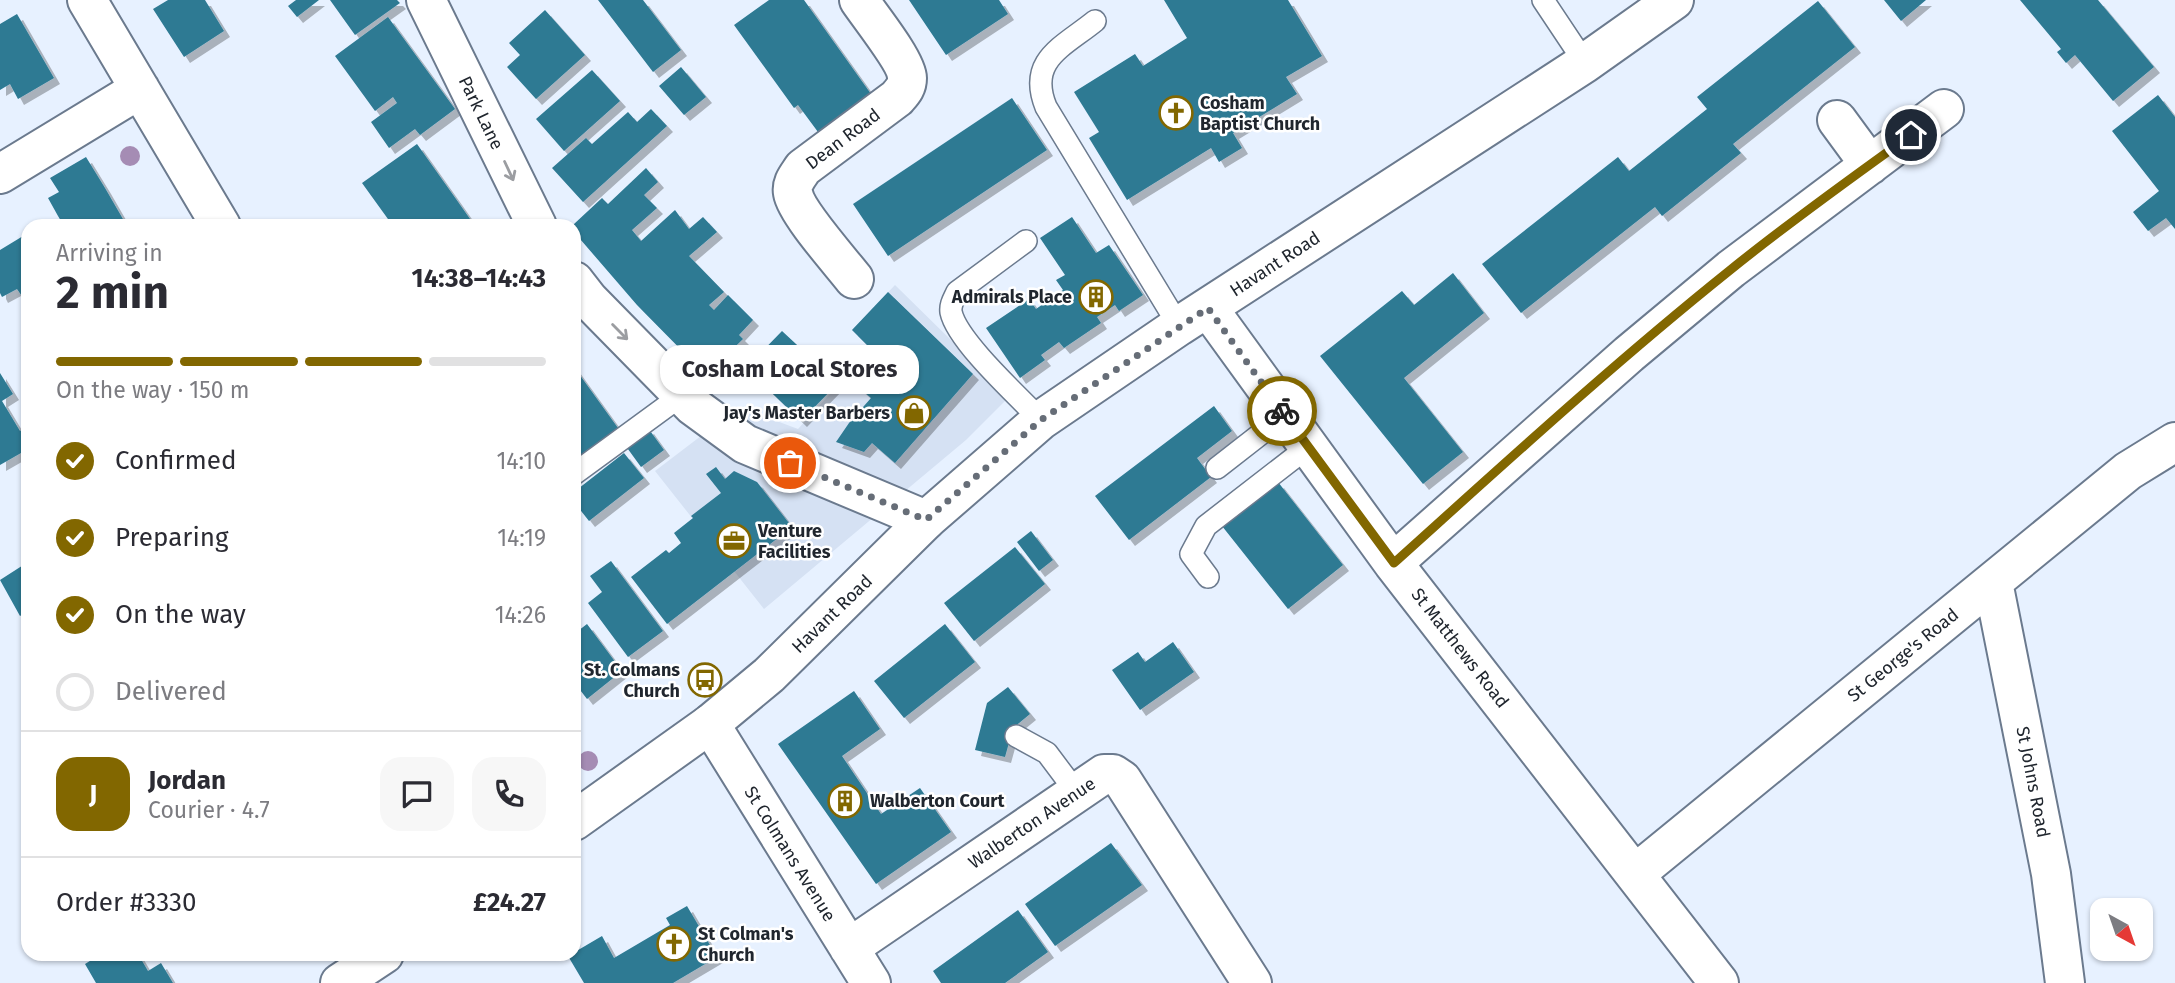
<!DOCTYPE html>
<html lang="en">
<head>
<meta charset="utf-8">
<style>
  body { margin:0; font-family:"Fira Sans",sans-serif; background:#f7f7f7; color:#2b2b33; height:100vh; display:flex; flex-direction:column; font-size:26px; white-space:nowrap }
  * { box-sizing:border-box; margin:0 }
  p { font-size:23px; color:#7c7c81 }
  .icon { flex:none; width:38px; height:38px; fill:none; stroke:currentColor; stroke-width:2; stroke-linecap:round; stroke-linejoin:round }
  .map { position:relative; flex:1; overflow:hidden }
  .panel { position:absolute; left:21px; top:219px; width:560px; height:742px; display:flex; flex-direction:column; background:#fff; border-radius:21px; box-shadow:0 2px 5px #0004 }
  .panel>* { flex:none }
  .needle { width:46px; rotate:140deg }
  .fabs { position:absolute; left:2090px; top:898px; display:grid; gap:14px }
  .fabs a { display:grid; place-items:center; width:63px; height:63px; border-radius:14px; background:#fff; box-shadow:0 2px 5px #0004; font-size:35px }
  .pin { position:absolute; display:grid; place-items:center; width:60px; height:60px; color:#fff; margin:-30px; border:4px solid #fff; border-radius:50%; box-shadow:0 2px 7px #0007 }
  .courier { position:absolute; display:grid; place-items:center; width:70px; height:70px; margin:-35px; border:5px solid #826700; border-radius:50%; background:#fff; color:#222; box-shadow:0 2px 9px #0007 }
  .bubble { position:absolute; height:49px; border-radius:21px; background:#fff; box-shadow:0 2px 5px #0004; font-size:23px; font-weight:700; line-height:49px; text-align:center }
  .head em { font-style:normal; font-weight:700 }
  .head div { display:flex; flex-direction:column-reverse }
  .head { display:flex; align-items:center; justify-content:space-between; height:119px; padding:0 35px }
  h1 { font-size:46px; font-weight:700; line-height:52px }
  .bar { display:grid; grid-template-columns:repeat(4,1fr); gap:10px 7px; align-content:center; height:84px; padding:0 35px }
  .bar i { height:9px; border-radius:5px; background:#e1e1e2 }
  .bar .on { background:#826700 }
  .bar p { grid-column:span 4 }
  .line { display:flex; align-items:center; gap:18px; padding:0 35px; border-top:2px solid #e1e1e2 }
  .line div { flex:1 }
  .round { display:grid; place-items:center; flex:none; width:74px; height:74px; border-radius:21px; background:#f7f7f7 }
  ol { padding:0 35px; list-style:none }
  li { display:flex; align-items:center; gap:21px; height:77px }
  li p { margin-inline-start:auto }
  li .icon { padding:7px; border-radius:50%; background:#826700; color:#fff; stroke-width:4 }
  li:last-child { color:#7c7c81 }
  li i { width:38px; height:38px; border:4px solid #e1e1e2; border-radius:50% }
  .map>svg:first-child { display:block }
</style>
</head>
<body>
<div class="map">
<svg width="2175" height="983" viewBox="0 0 2175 983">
  <defs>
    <filter id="shadow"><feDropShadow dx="6" dy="6" stdDeviation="0" flood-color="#0004"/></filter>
  </defs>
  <rect width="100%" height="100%" fill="#e7f1ff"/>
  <path fill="#d5e1f3" d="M895,285L1009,397L966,440L764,609L655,471L739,407L798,429L871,349L852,330Z"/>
  <path fill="#2d7a93" filter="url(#shadow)" d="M168,0H205L224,31L184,57L153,9Z
    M296,0H319L297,17L288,6Z
    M330,0H397L400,3L355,35Z
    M598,0H643L681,50L653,72Z
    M769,0H804L871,94L818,132L798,105L794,108L734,25Z
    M909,0H999L1008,14L946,55Z
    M1164,0H1288L1322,56L1286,77L1297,94L1233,133L1242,148L1219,162L1211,148L1127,200L1089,138L1099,132L1074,92L1135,54L1143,66L1187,38Z
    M1884,0H1926L1901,21Z
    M2020,0H2098L2154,67L2113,101L2075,55L2066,63L2057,52L2061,49Z
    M1818,1L1855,47L1733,144L1741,153L1662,216L1655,207L1521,313L1482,264L1618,157L1629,171L1707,109L1697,97Z
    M545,10L585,55L536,99L507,67L520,55L509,43Z
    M17,14L54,78L18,99L10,84L0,90V24Z
    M388,17L455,109L420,135L415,129L389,148L371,122L397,103L393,97L375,111L335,56Z
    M681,67L706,97L684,115L659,86Z
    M592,70L620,101L564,151L536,119Z
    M2158,95L2175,117V229L2166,218L2148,231L2133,212L2159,191L2112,131Z
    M1012,98L1047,150L888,256L853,204Z
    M651,109L667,126L583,202L552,168L586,138L592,144L628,112L637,122Z
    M417,144L456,199L475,226H393L362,183Z
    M86,157L105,188L127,226H64L58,216L48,198L59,192L50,178Z
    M646,168L658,182L644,195L657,208L632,230L641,241L675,210L689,229L703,217L717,232L689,256L724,292L709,305L714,310L728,295L753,320L739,335L743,339L706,375L637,305L574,232V224L602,198L608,204Z
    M1072,217L1096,253L1109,245L1143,295L1119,311L1115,305L1097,317L1101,323L1064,348L1059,342L1041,355L1045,360L1020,378L986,328L1029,299L1036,309L1063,290L1056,280L1065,275L1040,238Z
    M28,233V296L24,299L17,289L2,297L0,293V250Z
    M1453,273L1484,313L1404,378L1463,452L1423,484L1320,356L1402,291L1414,305Z
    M888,292L973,374L895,463L872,443L864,452L836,442L849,423L871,398L846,376L871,349L852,330Z
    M782,331L838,383L801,421L746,368Z
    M574,367L618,428L579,456L574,450Z
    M0,373L13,394L2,401L20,431L28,426V449L0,465Z
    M1214,406L1232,431L1197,458L1211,477L1129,540L1095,496Z
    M648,428L664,450L641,467L625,445Z
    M624,453L644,478L589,521L574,502V492Z
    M716,467L725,479L734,471L757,482L792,527L667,624L631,577L666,550L669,553L681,543L674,533L693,518L691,516L721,493L706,474Z
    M1278,482L1343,565L1288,609L1222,526Z
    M1031,531L1053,560L1039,571L1017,542Z
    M1015,547L1045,584L974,641L944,603Z
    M611,561L663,631L628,657L588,603L602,592L590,576Z
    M28,562V611L20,616L0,580Z
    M587,624L622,671L587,699L574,682V634Z
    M945,624L975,662L904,718L874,681Z
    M1173,642L1194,672L1140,710L1112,670L1138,652L1145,662Z
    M1008,687L1030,714L1013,728L1005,757L975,750L987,703Z
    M854,691L880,729L842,756L881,814L920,788L951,832L876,884L778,744Z
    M1111,843L1142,885L1055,946L1025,904Z
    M687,906L717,957L673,983H584L568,956L602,936L614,958L670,925L666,918Z
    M1018,910L1048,952L1005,983H941L933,971Z
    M101,954H138L148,971L161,963L173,983H96L85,964Z"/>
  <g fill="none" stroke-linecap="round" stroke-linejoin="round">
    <defs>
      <path id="lane" d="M1543,0L1585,63
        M1095,21C1063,47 1027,60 1046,107L1179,326
        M1026,241L957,292C954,299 950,304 951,312C957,341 1019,397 1041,420
        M1217,468L1285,415
        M574,474L682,395
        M1208,577L1191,554L1206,526L1308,447
        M1016,736L1047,753L1077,793"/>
      <path id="street" d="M87,0L221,226
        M426,0L537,226
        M1837,120L1870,165
        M0,174L140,89
        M854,279C840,261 796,212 793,193C791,183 798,176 803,168L897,98C903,91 907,87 907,78C907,62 869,15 859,0
        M574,281L588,299L693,406L745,444L926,520
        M1208,308L1393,563L1719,983
        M1393,563L1629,354L1731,269L1944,109
        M1993,582L2051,874L2065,983
        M710,724L871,983
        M1635,874L2128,471L2175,442
        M849,948L1104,774H1113L1122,780L1252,983"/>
      <path id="secondary" d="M574,821L710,724L769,675L926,520L1041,420L1179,326L1585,63L1674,0
        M340,983L384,954"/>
    </defs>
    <use href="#lane" stroke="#6b7a8e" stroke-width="24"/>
    <use href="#street" stroke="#6b7a8e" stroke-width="42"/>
    <use href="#secondary" stroke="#6b7a8e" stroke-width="42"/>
    <use href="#lane" stroke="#fff" stroke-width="21"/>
    <use href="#street" stroke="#fff" stroke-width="38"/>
    <use href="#secondary" stroke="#fff" stroke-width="38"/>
  </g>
  <g fill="#a58cb4">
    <circle cx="130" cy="156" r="10"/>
    <circle cx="588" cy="761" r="10"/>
  </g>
  <defs><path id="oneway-shaft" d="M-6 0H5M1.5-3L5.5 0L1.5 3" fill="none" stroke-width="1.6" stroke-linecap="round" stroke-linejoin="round" transform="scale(1.75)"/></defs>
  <g stroke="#9b9da1">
    <use href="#oneway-shaft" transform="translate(509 171) rotate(65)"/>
    <use href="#oneway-shaft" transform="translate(620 332) rotate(45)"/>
  </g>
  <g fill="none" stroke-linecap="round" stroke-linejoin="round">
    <path stroke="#666d77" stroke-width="7" stroke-dasharray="0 12.6" d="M790,463L926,520L1041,420L1208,308L1282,411"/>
    <path stroke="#826700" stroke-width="9" d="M1282,411L1394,563C1504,464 1613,364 1729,271C1788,223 1850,179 1911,135"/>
  </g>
  <defs>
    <symbol id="church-ring" viewBox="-11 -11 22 22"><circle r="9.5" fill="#fff" stroke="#826700" stroke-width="1.5"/><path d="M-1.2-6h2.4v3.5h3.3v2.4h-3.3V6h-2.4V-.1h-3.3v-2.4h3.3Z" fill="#826700"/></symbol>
    <symbol id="building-ring" viewBox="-11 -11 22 22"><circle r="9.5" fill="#fff" stroke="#826700" stroke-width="1.5"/><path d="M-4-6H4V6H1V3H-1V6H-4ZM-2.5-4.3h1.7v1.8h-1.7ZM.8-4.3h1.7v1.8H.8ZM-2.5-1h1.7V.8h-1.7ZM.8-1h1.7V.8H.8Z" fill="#826700"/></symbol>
    <symbol id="shop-ring" viewBox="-11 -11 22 22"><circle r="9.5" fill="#fff" stroke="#826700" stroke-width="1.5"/><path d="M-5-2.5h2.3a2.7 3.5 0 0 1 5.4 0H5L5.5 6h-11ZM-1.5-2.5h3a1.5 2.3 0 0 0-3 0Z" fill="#826700"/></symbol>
    <symbol id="office-ring" viewBox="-11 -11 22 22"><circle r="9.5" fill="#fff" stroke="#826700" stroke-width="1.5"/><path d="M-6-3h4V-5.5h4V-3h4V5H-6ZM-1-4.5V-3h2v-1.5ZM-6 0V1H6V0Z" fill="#826700"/></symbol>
    <symbol id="bus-ring" viewBox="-11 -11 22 22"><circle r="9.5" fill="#fff" stroke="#826700" stroke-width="1.5"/><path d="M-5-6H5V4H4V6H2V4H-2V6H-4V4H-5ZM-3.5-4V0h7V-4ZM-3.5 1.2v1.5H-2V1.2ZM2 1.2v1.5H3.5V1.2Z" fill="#826700"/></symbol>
  </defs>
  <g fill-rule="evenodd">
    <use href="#church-ring" x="1157" y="94" width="38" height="38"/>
    <use href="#building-ring" x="1077" y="278" width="38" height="38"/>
    <use href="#shop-ring" x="895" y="394" width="38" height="38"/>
    <use href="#office-ring" x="715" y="522" width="38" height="38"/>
    <use href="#bus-ring" x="686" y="661" width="38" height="38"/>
    <use href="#building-ring" x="826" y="782" width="38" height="38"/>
    <use href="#church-ring" x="655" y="925" width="38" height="38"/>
  </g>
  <g text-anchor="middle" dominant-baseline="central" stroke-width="5" stroke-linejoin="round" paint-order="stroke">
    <g font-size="18" font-weight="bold" fill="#20262e" stroke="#fff" text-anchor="start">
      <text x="1200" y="103">Cosham<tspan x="1200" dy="21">Baptist Church</tspan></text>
      <text x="1072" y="297" text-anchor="end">Admirals Place</text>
      <text x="890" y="413" text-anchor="end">Jay's Master Barbers</text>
      <text x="758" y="531">Venture<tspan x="758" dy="21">Facilities</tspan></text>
      <text x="680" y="670" text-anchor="end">St. Colmans<tspan x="680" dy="21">Church</tspan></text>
      <text x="870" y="801">Walberton Court</text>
      <text x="698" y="934">St Colman's<tspan x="698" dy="21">Church</tspan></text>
    </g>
    <g font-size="18" fill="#20262e" stroke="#fff">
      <text transform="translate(481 113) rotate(64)">Park Lane</text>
      <text transform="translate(843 139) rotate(-37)">Dean Road</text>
      <text transform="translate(1275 264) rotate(-33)">Havant Road</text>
      <text transform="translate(832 614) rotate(-44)">Havant Road</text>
      <text transform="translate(1460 648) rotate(52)">St Matthews Road</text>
      <text transform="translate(1903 655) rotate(-39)">St George's Road</text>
      <text transform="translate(2033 782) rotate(79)">St Johns Road</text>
      <text transform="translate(1032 823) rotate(-34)">Walberton Avenue</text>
      <text transform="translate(790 854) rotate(58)">St Colmans Avenue</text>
    </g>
  </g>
</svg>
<div class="fabs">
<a><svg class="needle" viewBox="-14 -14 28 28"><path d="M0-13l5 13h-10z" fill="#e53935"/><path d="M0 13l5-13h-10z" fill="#7c7c81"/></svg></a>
</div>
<div class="pin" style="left:790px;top:463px;background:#ea580c"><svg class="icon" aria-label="bag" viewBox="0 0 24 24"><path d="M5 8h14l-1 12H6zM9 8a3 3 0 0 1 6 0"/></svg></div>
<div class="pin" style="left:1911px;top:135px;background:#1f2937"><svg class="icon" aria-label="home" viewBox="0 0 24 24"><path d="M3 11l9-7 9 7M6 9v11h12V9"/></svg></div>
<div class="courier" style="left:1282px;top:411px"><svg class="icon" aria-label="bike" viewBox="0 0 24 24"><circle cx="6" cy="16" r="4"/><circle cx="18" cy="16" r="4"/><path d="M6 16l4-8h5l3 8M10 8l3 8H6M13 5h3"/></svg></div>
<div class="bubble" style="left:660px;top:345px;width:259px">Cosham Local Stores</div>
<section class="panel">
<div class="head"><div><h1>2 min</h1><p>Arriving in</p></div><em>14:38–14:43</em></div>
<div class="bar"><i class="on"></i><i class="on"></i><i class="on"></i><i></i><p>On the way · 150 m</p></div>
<ol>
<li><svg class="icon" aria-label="check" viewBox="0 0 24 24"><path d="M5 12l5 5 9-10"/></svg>Confirmed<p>14:10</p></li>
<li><svg class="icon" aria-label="check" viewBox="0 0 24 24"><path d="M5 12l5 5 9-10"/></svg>Preparing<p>14:19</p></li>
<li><svg class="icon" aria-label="check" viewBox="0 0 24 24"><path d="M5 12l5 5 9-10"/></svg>On the way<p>14:26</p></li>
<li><i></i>Delivered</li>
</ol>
<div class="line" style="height:126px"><b class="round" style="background:#826700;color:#fff">J</b><div><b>Jordan</b><p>Courier · 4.7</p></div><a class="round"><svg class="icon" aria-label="chat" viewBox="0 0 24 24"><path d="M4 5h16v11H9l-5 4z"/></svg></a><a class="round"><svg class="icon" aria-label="phone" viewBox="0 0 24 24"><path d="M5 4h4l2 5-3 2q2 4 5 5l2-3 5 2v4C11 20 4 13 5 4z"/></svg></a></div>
<div class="line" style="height:91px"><div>Order #3330</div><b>£24.27</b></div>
</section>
</div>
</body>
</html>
